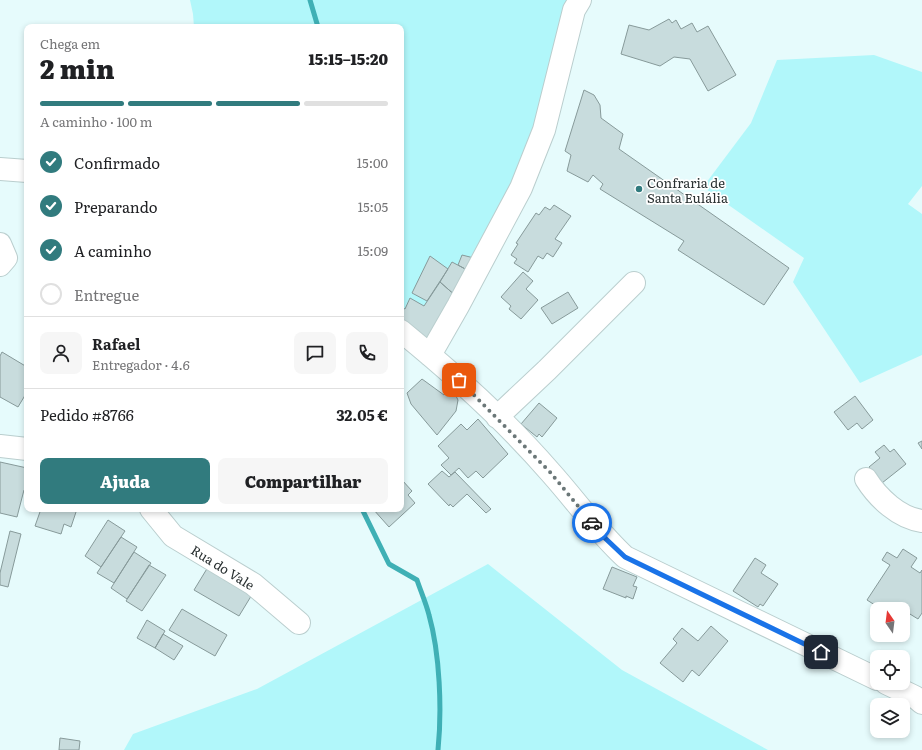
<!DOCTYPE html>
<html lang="pt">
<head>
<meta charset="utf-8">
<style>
  body { margin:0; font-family:Literata,serif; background:#f6f6f6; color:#202124; height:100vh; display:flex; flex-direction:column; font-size:15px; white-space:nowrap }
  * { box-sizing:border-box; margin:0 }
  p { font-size:13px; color:#757577 }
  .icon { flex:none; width:22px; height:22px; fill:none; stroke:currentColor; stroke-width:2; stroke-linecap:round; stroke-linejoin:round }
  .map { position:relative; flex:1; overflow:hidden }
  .details { position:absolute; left:24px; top:24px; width:380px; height:488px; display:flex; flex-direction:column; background:#fff; border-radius:8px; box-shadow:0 2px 6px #0003 }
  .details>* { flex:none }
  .needle { width:26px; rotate:346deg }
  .fabs { position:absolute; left:870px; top:602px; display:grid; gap:8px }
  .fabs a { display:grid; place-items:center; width:40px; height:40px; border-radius:8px; background:#fff; box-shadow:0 2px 6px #0003; font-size:20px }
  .pin { position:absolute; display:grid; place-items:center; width:34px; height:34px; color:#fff; margin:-17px; border-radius:8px; box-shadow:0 2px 6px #0006 }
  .courier { position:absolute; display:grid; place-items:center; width:40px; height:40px; margin:-20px; border:3px solid #1a73e8; border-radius:50%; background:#fff; color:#222; box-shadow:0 1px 5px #0007 }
  .overview em { font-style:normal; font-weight:800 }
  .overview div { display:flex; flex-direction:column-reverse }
  .overview { display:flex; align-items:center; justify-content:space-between; height:68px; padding:0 16px }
  h1 { font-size:26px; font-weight:800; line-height:30px }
  .bar { display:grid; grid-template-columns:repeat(4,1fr); gap:6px 4px; align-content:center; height:48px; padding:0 16px }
  .bar i { height:5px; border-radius:3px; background:#e0e0e0 }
  .bar .on { background:#317b7e }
  .bar p { grid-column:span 4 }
  .line { display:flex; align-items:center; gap:10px; padding:0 16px; border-top:1px solid #e0e0e0 }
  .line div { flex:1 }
  .round { display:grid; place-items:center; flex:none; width:42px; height:42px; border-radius:8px; background:#f6f6f6 }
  ol { padding:0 16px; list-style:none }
  li { display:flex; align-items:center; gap:12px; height:44px }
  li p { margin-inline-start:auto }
  li .icon { padding:4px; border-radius:50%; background:#317b7e; color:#fff; stroke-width:4 }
  li:last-child { color:#757577 }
  li i { width:22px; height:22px; border:2px solid #e0e0e0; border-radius:50% }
  .primary-button { display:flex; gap:8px; margin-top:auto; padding:8px 16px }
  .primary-button a { flex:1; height:46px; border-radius:8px; background:#317b7e; color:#fff; font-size:16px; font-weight:800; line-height:46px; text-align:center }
  .primary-button a+a { background:#f6f6f6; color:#202124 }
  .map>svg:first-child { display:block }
</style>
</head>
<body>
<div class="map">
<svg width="922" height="750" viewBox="0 0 922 750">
  <rect width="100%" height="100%" fill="#e6fbfc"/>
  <path fill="#b1f7fa" d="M190,0H580L552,100L458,306L401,331V27H194L193,14Z
    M874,55L922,72V186L908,204L922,214V355L860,383L793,282L804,258L703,187L751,123L777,60Z
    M488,564L622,670L768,750H124L133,734L257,689Z"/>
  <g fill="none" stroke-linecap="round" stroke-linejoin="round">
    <path stroke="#3fb0b5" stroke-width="5" d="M310,0L318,27
      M362,509L389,564L417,580C421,592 426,603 429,615C440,654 442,710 438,750"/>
  </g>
  <path fill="#c8dcdd" stroke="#879a9a" d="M669,19L672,23L676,20L681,29L692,23L697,32L708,26L736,75L708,91L690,59L674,57L660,66L621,54L629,25L649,30Z
    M584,90L594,95L600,105L601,118L623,134L619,149L789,268L764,305L678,250L684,241L600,189L603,184L593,175L588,182L567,171L571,155L565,151Z
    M554,205L571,216L555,239L562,243L553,257L547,253L543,259L538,256L528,272L514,263L517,259L511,255L518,244L516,243L536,213L539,215L545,207L550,210Z
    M462,255L474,258L469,271L458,265Z
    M430,256L448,269L427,301L412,293Z
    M452,262L469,271L457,297L440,282Z
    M523,272L533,281L526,289L538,300L521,319L509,309L511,306L501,297Z
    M440,282L457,297L430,341L401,323V307L405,309L410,298L424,306Z
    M568,292L578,308L552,324L541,308Z
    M2,352L27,367V392L18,407L0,397V356Z
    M422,379L444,395L447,390L455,394L458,400L456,411L437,435L411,404L407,393Z
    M855,396L873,420L862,429L857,423L848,430L834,412Z
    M539,403L557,418L542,437L539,434L537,437L521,424Z
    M478,419L508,454L483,478L476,471L468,478L459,468L451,475L441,465L449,458L438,446L461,424L467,430Z
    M922,441V449L918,443Z
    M884,445L890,452L894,449L906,464L882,483L869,467L880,458L875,452Z
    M0,462L27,468V488L26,491L24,490L17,517L0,513Z
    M442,471L449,477L455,472L491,509L486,513L467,494L453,507L450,504L449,506L428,484Z
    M402,480L412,491L408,495L415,503L389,527L373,509H401Z
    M41,509H77L71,527L64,524L61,534L35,526Z
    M108,520L125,531L101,567L85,556Z
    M10,531L21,534L8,587L0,585V573Z
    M121,537L137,547L114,583L97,573Z
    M903,549L917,558L911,567L920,573L922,570V613L918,619L892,603L888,609H881L867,600L890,565L882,560L887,552L897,558Z
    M134,552L151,563L127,599L111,588Z
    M755,558L766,565L761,573L778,584L763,606L760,604L758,607L733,591Z
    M149,565L166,575L142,611L126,601Z
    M208,567L253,593L239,616L194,590Z
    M612,567L637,577L633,586L637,587L633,599L626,596V598L603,589Z
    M182,609L227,635L215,656L169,630Z
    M147,620L165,631L155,648L137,638Z
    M711,626L728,641L699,676L692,670L683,682L660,663L677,643L673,639L682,628L698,641Z
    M163,634L183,646L174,660L155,648Z
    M60,738L80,741L79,750H59Z"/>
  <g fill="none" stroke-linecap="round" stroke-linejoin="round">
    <defs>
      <path id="minor" d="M0,169L27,171
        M0,244L6,258L0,265
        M401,331C454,374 506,421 551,473C576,501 597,531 625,557L877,679
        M430,355L458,306L521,188L544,130L574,10L580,0
        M497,417L547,370L634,283
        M0,446L27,449
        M866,479C878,498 899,518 922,521
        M151,509L173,536L253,584L299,623
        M886,683L915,697L922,703"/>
    </defs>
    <use href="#minor" stroke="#bacece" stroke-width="24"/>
    <use href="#minor" stroke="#fff" stroke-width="22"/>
  </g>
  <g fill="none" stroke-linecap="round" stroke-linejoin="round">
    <path stroke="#6b7778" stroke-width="4" stroke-dasharray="0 7.2" d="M459,380L550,472L592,523"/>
    <path stroke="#1a73e8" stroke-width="5" d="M592,523L606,539L625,557L821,652"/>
  </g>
  <circle fill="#317b7e" stroke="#fff" stroke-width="1.5" cx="639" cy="189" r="4"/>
  <g text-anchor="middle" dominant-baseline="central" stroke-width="3.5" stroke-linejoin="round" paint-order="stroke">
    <g font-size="13" fill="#293031" stroke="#fff" text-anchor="start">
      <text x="647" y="182">Confraria de<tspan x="647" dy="15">Santa Eulália</tspan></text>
    </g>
    <g font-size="13" fill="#293031" stroke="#fff">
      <text transform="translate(223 567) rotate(32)">Rua do Vale</text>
    </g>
  </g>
</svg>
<div class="fabs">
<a><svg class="needle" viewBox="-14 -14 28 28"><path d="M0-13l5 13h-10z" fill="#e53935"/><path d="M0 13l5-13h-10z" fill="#757577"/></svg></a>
<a><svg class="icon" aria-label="locate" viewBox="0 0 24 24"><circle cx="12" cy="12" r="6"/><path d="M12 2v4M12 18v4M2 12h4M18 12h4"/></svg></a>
<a><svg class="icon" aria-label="layers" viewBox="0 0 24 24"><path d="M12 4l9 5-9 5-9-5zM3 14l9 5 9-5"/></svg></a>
</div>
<div class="pin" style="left:459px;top:380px;background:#ea580c"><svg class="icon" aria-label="bag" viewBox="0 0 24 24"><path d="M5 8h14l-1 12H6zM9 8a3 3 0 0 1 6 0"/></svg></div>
<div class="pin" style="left:821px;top:652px;background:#1f2937"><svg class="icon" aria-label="home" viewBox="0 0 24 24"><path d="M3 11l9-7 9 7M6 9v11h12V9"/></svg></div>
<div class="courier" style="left:592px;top:523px"><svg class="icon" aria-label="car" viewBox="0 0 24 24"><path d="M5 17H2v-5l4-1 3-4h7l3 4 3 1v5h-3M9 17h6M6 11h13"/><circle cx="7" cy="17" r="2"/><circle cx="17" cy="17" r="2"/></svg></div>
<section class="details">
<div class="overview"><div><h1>2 min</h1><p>Chega em</p></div><em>15:15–15:20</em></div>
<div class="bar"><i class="on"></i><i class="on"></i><i class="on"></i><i></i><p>A caminho · 100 m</p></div>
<ol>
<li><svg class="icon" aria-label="check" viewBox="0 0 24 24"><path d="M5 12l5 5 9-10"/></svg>Confirmado<p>15:00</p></li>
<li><svg class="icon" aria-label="check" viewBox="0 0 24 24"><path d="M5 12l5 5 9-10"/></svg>Preparando<p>15:05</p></li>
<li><svg class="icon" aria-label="check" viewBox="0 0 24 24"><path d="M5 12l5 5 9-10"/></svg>A caminho<p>15:09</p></li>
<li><i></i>Entregue</li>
</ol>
<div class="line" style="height:72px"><a class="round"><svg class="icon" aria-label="person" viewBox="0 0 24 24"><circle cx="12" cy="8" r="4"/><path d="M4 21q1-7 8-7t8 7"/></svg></a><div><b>Rafael</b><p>Entregador · 4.6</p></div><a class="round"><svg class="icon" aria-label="chat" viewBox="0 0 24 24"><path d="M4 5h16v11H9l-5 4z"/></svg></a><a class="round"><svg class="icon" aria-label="phone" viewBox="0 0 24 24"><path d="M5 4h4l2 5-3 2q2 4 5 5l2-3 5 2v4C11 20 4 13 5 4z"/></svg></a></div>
<div class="line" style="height:52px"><div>Pedido #8766</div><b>32.05 €</b></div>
<div class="primary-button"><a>Ajuda</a><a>Compartilhar</a></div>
</section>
</div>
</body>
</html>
